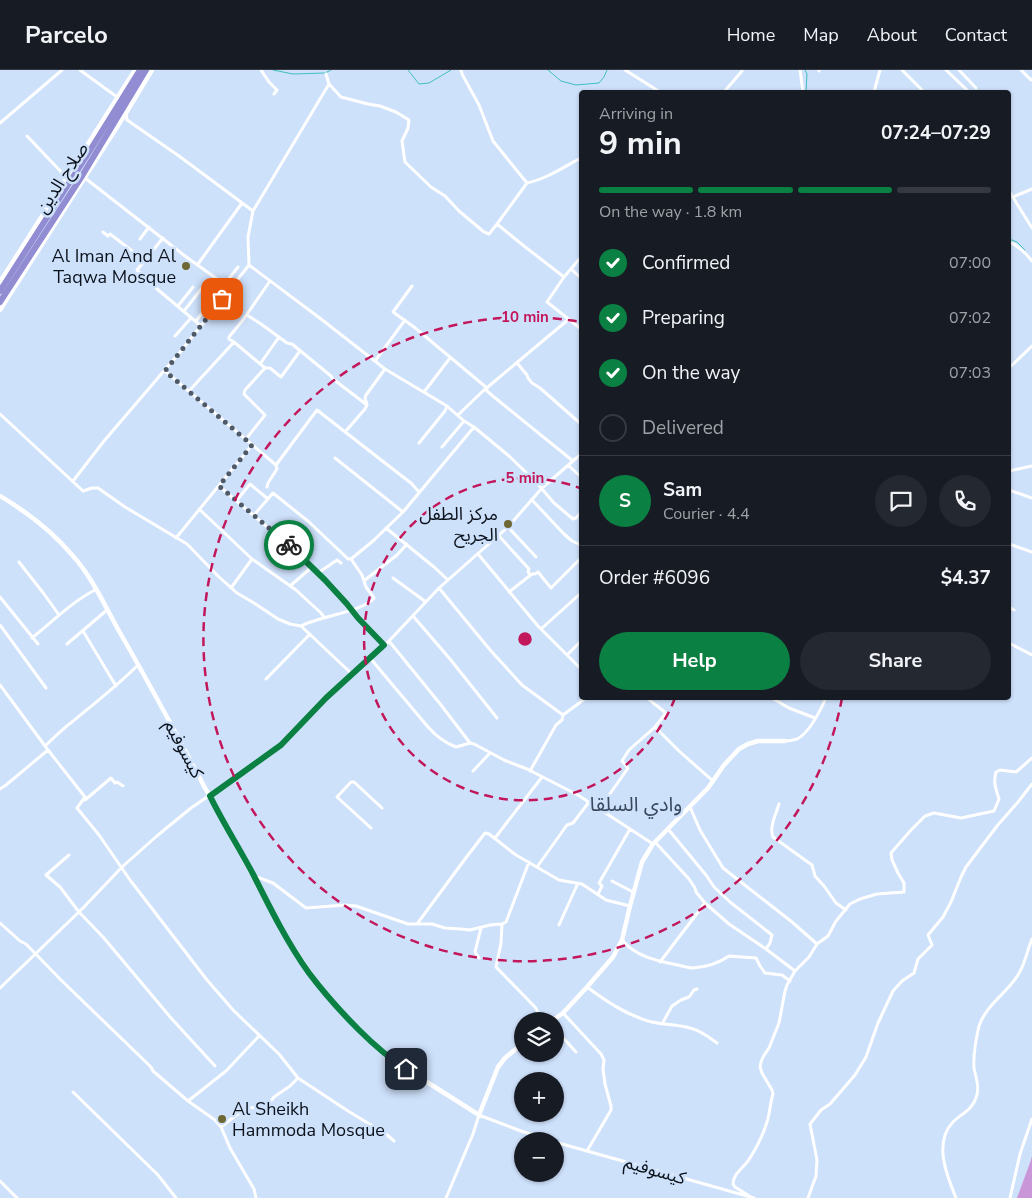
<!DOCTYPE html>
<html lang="en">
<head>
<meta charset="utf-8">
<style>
  body { margin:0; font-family:"Nunito Sans","Noto Sans Arabic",sans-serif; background:#242831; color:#f1f3f6; height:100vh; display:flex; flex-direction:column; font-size:19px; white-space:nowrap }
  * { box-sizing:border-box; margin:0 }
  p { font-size:16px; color:#9ea1a6 }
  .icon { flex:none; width:28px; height:28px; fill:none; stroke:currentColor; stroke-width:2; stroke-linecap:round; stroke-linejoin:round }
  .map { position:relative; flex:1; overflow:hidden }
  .drawer { position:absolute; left:579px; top:20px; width:432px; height:610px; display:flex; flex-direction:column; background:#171b24; border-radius:5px; box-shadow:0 1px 4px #0004 }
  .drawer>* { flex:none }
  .controls { position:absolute; left:514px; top:942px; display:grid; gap:10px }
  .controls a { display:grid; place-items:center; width:50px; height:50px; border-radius:50%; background:#171b24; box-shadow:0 1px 4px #0004; font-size:25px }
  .pin { position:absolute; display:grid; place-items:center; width:42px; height:42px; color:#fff; margin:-21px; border-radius:10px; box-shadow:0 2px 8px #0006 }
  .courier { position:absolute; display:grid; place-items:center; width:50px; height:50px; margin:-25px; border:4px solid #0b8043; border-radius:50%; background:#fff; color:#222; box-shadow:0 1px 6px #0007 }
  .summary em { font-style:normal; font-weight:700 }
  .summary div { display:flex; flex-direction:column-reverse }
  .summary { display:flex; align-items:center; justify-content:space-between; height:85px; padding:0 20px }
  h1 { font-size:32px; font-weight:700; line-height:38px }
  .bar { display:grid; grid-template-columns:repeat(4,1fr); gap:8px 5px; align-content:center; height:60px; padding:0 20px }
  .bar i { height:6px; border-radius:4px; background:#363941 }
  .bar .active { background:#0b8043 }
  .bar p { grid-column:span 4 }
  .line { display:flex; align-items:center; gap:12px; padding:0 20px; border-top:1px solid #363941 }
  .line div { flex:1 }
  .round { display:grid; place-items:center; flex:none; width:52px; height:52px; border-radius:26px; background:#242831 }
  ol { padding:0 20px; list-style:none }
  li { display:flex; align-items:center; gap:15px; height:55px }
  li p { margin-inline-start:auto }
  li .icon { padding:5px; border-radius:50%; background:#0b8043; color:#fff; stroke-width:4 }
  li:last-child { color:#9ea1a6 }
  li i { width:28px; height:28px; border:2px solid #363941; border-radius:50% }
  .action { display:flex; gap:10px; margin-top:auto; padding:10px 20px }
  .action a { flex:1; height:58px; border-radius:30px; background:#0b8043; color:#fff; font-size:20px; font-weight:700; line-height:58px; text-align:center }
  .action a+a { background:#242831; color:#f1f3f6 }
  header { display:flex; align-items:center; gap:30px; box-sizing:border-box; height:70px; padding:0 25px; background:#171b24; border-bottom:1px solid #363941 }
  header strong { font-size:24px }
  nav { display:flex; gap:28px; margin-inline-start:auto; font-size:18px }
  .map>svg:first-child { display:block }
</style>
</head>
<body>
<header>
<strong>Parcelo</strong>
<nav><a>Home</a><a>Map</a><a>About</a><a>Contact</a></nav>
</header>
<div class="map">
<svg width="1032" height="1128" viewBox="0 0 1032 1128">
  <rect width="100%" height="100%" fill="#cee1fb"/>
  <path fill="#c997d8" d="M1032,1086V1128H1017L1031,1090Z"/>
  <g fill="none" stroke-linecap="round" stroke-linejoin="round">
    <path stroke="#40bfbf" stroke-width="1" d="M273,0L293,4L325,3L331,0
      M408,0L419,14L429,13L451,0
      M548,0L561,11L576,15L599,13L604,7L607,0
      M805,0L807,4L806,22
      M1009,169L1017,172L1025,180"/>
    <path stroke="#fff" stroke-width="3" d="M80,0L117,27
      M261,0L269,12L277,20L274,24
      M461,0L462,4L479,35L493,71L527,113C546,109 562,98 579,89L581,90
      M625,0L660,22
      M800,0L803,22
      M902,0L924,22
      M946,0L969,22
      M959,0L976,18
      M1021,0L1031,10L1032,9
      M819,1V0
      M329,14L341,27L368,34L380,36L396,42L409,50L408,58L402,71L405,92L431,117L445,126L459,141L484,162L489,164L497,154L524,176L564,207L547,232L581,259
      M724,22L742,1
      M874,22L880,0
      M126,43L127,50L179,86L253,141L248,167L249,195L321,249L385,299L447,336L464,351L474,357L509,386L536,412L554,433L573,449L576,448L581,442
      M0,53L62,0
      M27,66L66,107
      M85,108L185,186L224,214
      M1009,121L1032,158
      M1013,127L1032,119
      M253,141L329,14L326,4
      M497,154L527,113
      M103,162L108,166L110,164L144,190
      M163,168L137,200L150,213L201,256
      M140,169L149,157
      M1009,172C1019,176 1025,182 1032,191
      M198,194L242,133
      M571,199L581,208
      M564,207L581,187
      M412,216L393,242L414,257L487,318V321L494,327L573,391
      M178,236L193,217
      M184,241L202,218
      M247,245L261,254L287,273L292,274L331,306L333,309L367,335
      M196,251L238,197
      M175,266L191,248
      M234,272L265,298H270L281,307L300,281
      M375,291L405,250
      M517,293L527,305L528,308L532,313L540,318L581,354
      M260,294L279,267
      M1009,298L1032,276
      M165,301L276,395L277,399L268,413L267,417
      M189,321L234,272L229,269V267L243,250L270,211
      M424,322L450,288
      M0,344L83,421L92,418H98L125,437L187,474L218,506L237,523L254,533L278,549L290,554L301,556L353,605
      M458,345L483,321L569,249
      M345,362L365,339L367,335L365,328L366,325L385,299
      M246,369L265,345L244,324L245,320L265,298
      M419,373L445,341L447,336
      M442,377L464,351
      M335,388L403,442
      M276,395L317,340L385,393L411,413L419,422
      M568,395L581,407
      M1009,401L1032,396
      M73,411L104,371L181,281L249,195
      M219,416L299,484L325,510L347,535L358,548L384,575
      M1009,420L1032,428
      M237,430L250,414L268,429
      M532,430L564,464L572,471L581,475
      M199,439L252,489L296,520L321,543L324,547
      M254,445L273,423L309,452L346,487L348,489H351L362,505L366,517L374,528C365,541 317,547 301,556
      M508,457L536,487
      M386,458L434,497L448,510
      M499,466L529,499L528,502L530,505
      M176,468L252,375
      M1009,474L1032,482
      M478,484L538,556L581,599
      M351,489L373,471L403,442L474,357
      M19,492L44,524L59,545
      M318,503L337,490L341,493
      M393,508L426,532
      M365,510L397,485L407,474
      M290,516L312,497
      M231,518L252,489
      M439,518L491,581L522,615L563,645
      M509,522L532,504H535L538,502L551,518L581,488
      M0,527L38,574
      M1009,537L1014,540
      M413,546L450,589L497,648
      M0,555L46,618
      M541,559L581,523
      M83,561L116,616
      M32,568C52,552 73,531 95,520
      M389,571L441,635L470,673
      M1009,573L1032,585
      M67,574L107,540
      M567,585L581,571
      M370,588L428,657C436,666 445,673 456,677L470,673L474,674L504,690L527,699L578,725L653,774
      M266,609L310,564
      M0,615L48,680L85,727L77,738L99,765L130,810L207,910L234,941L279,984L298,1008L348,1041L386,1064L394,1071
      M647,628L666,643L655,657L679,681L713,711
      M772,628L789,638L815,648
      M785,671C789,671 794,670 797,669C810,663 821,639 826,628
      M45,676C54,668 62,659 72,652C95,633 117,616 138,595
      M473,701L490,683
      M530,701L556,655L562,650L563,645L586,628
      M0,719L6,715L48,680
      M85,730L111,708L115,713L117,712L123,716
      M779,734C776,744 769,757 773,767L812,795L815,806L824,816L831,826L836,833L846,840
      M690,737L700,760L723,798L792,852L817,874
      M600,738L628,698L622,691L629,680L655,657
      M371,758L337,727L351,712H354L382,738
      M668,759L706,805L714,817L730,832L772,865L770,873L766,879L795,901
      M495,768L542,707
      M655,772L689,809L695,818L696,822L705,833L660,892
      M69,785L46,805L60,817L79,842L103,867L171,948L215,996
      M537,797L567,755L573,753L589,732
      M254,806L273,813L306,838L345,835L356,836L408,854H432L445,858L461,859L470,860L490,855L502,854L506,852L529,792
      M612,811L633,822
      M598,824L602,816L599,813L630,759
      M705,833L729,854L766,879
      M0,853L20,871L26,874L62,911L151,997L153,1001L188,1031L215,1050L221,1057L230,1078L254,1119L256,1128
      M417,854L465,789L485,763L489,764L516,785L559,810L582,814L606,830L630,836
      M502,854L501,873L496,897L535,937L540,945L547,951
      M559,855L578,813
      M622,870C636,887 658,891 678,895C683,896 688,898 693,898C706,897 719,893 729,886L756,888L760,896L765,903L782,905L790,911
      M479,888L475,882L481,858
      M587,917C606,931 625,944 648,951C662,955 676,954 690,958C700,960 709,967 717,973
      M0,918L83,838L122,797L158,765L191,738L235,708L281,675L326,628L389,571L439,518L508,457L542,418L581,384
      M563,943L601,984L604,990L603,999L605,1014L611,1036V1040L587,1081
      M662,954L672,936L681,930L689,927L694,920L697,919
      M555,959L576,982
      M73,1022L158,1105L176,1128
      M188,1031L226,1001L259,966
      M221,1057L235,1046L247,1038L258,1037L270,1032L274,1027L290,1016L298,1008
      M555,1072L754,1128
      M0,1111L17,1128
      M751,1127L735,1117L733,1114C733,1103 745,1097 750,1088C757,1077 763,1065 767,1052C770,1043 770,1033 773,1024L772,1020L762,1003L760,997L761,992L763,987L769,978L779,953L785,921L787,915L795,901L809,887L817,874L828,866L836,851L850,834L860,829L877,824L904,822V813L898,803L892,790L891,783L911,760L925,746L934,743L961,748L994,741L999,729C996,719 993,713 996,702L1000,700L1016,702L1032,688
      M446,1128L473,1064L479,1045L521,1061L552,1071
      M808,1128L816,1106L817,1090L810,1054L821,1040L830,1034L855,1005L866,987L878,953L893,921L902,911L914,903L918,889L932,875L928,865L943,847L951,832L961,807L966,797L997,756L1018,732L1032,714
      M956,1128C947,1106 933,1073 953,1052C961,1044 972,1040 976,1028C980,1018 976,1008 974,998C973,985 976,969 979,956C986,935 1007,923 1018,905C1025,894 1027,881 1032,869
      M1010,1128L1020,1084L1032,1049"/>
    <path stroke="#fff" stroke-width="4.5" d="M0,212L135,0
      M0,240L126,43L152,0
      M0,426C27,442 53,462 73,486C92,507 105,536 119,561C149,613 177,665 205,718C212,728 216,740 223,752C235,774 248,796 259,818C294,886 336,947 397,993L479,1045L498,997L505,988L522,974
      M552,951L563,943L587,917L613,887L622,870L630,836L642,792L653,774L708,718L724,695L739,679L748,674L758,671H785"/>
    <path stroke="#928cd2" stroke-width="6" d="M0,221L89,82L140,0
      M0,232L82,106L146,0"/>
  </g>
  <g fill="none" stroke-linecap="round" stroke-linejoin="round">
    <path stroke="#4f5a69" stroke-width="5" stroke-dasharray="0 9" d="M222,229L165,301L252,375L219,416L289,475"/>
    <path stroke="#0b8043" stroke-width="6" d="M289,475L325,510L347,534L358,548L384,575L326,628L281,675L210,726C223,753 240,779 254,806C270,838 288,874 309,903C324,923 341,942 359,960C374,975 389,988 406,999"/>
  </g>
  <g fill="none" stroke="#c2185b" stroke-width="2.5" stroke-dasharray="9 6">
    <path d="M675 628A161 161 0 1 1 580 418"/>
    <path d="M842 628A322 322 0 1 1 581 252"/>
  </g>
  <g fill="#6d6733" stroke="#cee1fb" stroke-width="2">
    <circle cx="186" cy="196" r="5"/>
    <circle cx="508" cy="454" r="5"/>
    <circle cx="222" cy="1049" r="5"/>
  </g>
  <g text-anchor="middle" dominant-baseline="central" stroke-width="5" stroke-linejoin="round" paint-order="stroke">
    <g font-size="18" fill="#0b121b" stroke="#cee1fb">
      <text transform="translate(62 108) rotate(-57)">صلاح الدين</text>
      <text transform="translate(184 679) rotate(62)">كيسوفيم</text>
      <text transform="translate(655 1100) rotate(16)">كيسوفيم</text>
    </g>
    <g font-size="18" fill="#0b121b" stroke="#cee1fb" text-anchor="end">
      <text x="176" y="186">Al Iman And Al<tspan x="176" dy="21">Taqwa Mosque</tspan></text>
      <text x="498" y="444">مركز الطفل<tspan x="498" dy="21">الجريح</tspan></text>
      <text x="232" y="1039" text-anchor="start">Al Sheikh<tspan x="232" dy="21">Hammoda Mosque</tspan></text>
    </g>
    <g font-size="20" fill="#38485d" stroke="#cee1fb">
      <text x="636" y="734">وادي السلقا</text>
    </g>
  </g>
  <circle cx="525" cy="569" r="8" fill="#c2185b" stroke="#cee1fb" stroke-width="2.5"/>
  <g font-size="15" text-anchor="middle" font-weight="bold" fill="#c2185b" stroke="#cee1fb" stroke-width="5" stroke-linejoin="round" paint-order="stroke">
    <text x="525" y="252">10 min</text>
    <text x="525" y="413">5 min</text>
  </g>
</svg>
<div class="controls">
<a><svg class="icon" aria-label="layers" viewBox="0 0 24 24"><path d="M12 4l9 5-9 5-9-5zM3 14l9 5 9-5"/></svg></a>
<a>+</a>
<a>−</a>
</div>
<div class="pin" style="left:222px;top:229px;background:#ea580c"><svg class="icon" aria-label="bag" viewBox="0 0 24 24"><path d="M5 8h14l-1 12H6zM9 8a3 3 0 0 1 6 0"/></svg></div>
<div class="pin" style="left:406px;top:999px;background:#1f2937"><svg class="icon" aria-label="home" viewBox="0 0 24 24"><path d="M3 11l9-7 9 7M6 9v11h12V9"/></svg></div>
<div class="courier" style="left:289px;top:475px"><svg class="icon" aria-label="bike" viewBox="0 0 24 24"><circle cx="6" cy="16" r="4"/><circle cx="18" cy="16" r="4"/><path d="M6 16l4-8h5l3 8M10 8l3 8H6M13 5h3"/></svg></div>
<section class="drawer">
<div class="summary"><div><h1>9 min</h1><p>Arriving in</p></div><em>07:24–07:29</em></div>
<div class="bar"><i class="active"></i><i class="active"></i><i class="active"></i><i></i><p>On the way · 1.8 km</p></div>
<ol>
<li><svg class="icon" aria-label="check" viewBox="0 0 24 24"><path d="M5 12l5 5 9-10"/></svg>Confirmed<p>07:00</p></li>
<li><svg class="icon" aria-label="check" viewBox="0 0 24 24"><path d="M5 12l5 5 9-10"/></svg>Preparing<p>07:02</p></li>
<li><svg class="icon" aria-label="check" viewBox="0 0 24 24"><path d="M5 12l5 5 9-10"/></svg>On the way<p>07:03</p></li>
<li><i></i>Delivered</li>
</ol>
<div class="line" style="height:90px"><b class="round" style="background:#0b8043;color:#fff">S</b><div><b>Sam</b><p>Courier · 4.4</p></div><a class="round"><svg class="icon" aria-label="chat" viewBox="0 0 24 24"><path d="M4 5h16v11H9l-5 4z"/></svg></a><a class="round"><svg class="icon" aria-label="phone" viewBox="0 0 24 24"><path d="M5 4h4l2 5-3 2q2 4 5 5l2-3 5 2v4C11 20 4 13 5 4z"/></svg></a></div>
<div class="line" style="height:65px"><div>Order #6096</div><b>$4.37</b></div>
<div class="action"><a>Help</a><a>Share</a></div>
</section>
</div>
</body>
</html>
